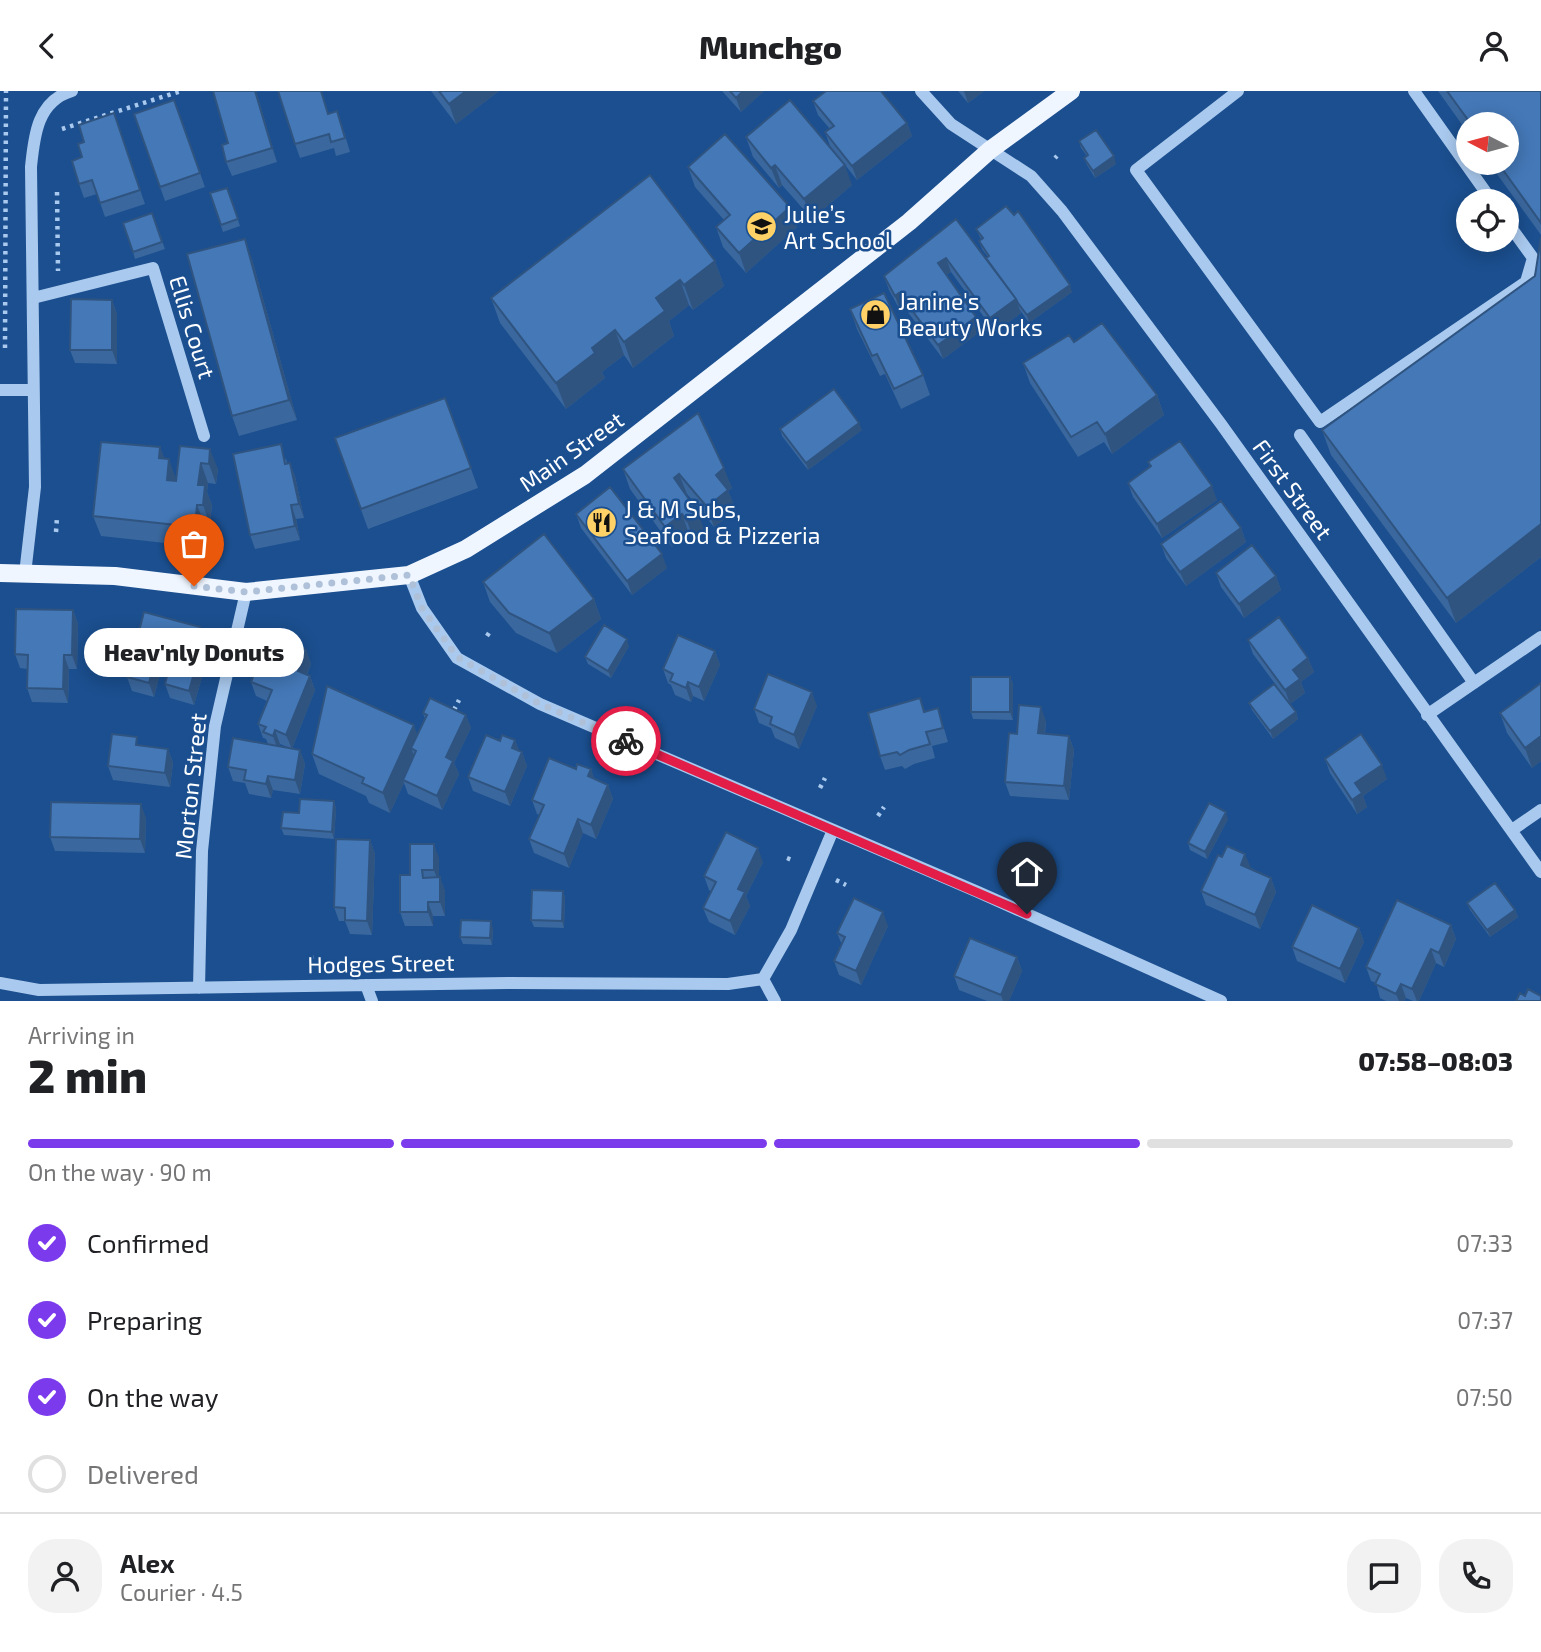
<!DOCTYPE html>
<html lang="en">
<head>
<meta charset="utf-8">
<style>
  body { margin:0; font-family:"Exo 2",sans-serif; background:#f2f2f2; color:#202124; height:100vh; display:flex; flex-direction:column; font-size:26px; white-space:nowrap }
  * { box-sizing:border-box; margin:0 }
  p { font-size:23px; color:#757577 }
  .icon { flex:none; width:38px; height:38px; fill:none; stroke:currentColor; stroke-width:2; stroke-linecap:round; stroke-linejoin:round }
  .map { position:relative; height:910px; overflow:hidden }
  .panel { display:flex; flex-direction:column; background:#fff; flex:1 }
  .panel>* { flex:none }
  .needle { width:46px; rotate:276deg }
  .fabs { position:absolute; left:1456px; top:21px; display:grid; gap:14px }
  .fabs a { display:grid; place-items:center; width:63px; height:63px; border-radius:50%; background:#fff; box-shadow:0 4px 18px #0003; font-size:35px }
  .pin { position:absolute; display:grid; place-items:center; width:60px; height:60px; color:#fff; margin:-72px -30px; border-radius:50% 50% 50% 0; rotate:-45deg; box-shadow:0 0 7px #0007 }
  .pin .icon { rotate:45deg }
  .courier { position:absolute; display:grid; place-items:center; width:70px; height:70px; margin:-35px; border:5px solid #e11d48; border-radius:50%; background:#fff; color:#222; box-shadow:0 2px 9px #0007 }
  .bubble { position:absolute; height:49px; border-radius:24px; background:#fff; box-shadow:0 4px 18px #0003; font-size:23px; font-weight:800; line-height:49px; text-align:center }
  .headline em { font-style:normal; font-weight:800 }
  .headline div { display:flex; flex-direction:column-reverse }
  .headline { display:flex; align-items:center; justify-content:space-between; height:119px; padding:0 28px }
  h1 { font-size:46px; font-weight:800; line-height:52px }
  .bar { display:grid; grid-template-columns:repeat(4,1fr); gap:10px 7px; align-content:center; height:84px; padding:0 28px }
  .bar i { height:9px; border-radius:5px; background:#e0e0e0 }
  .bar .current { background:#7c3aed }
  .bar p { grid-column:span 4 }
  .line { display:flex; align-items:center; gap:18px; padding:0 28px; border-top:2px solid #e0e0e0 }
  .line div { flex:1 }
  .round { display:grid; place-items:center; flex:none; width:74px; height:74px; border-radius:28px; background:#f2f2f2 }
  ol { padding:0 28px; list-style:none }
  li { display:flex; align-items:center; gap:21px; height:77px }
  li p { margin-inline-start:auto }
  li .icon { padding:7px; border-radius:50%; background:#7c3aed; color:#fff; stroke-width:4 }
  li:last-child { color:#757577 }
  li i { width:38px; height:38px; border:4px solid #e0e0e0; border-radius:50% }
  header { display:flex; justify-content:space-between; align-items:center; height:91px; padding:0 28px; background:#fff; font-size:32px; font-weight:800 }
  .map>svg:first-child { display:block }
</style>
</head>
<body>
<header><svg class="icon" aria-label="back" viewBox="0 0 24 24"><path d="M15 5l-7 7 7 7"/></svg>Munchgo<svg class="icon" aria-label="person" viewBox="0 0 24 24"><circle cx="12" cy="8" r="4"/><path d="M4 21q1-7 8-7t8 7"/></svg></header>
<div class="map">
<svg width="1541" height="910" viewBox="0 0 1541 910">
  <rect width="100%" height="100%" fill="#1b4f8f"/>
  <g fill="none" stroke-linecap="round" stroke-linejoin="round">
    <path stroke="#a9c9ee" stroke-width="4.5" stroke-dasharray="3.5 5" stroke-linecap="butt" d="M62,38L181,0
      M1055,67L1057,65
      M57,101L58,180
      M5,257L6,0
      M56,441L57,426
      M487,545L491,539
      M454,619L459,609
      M820,697L825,687
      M878,725L884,716
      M787,767L792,769
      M836,789L846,794
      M311,865L313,871"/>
    <path stroke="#a9c9ee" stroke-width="12" d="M921,0L951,33L1031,85L1062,120L1221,333L1541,781
      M1238,0L1136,79L1320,331L1526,191L1533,167L1507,131
      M1414,0L1492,110
      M33,207L153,177L204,345
      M0,299H33
      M1300,344L1474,592
      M25,483L35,396L31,76C34,46 37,10 72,0
      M409,484L422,517L457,567L540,613L978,801L1221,910
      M1427,624L1541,546
      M1512,739L1541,719
      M0,892L39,899L508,892L728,893L763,888
      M366,894L372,910
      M199,897L202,760L215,635L246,501
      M775,910L763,888L791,839L833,739"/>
    <path stroke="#f0f6ff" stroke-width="18" d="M0,482L115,485L246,501L409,484L466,458L585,384L909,131L990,59L1071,0"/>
  </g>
  <path fill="#3a679d" d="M213,0H256L277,71L232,85L226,71L228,52Z
    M431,0H499L456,33Z
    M722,0H764L741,21Z
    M958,0H984L968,12Z
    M1438,0H1541V144L1489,72H1507V33H1468V42Z
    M174,9L205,96L165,110L134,23Z
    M813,10L907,32L912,45L857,89L830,55L825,41L830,38L818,24Z
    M114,22L145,113L105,126L97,103L84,107L79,93L82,66Z
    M329,23L342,34L350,61L336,65L334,57L300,67L295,53Z
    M746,46L852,94L812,128L782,94L779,97L753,66Z
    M1079,50L1116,73L1095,87L1087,74L1084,67L1087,65L1081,57Z
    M688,76L797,136L746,182L723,156L716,136L724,129L695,96Z
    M227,97L240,135L223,141L210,102Z
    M152,122L165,158L135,168L133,161Z
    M956,128L986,167L988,166L982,158L979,150L981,148L976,138L1072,201L1029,232L1020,219L1021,222L995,241L951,181L946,184L976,226L981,240L943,268L904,216L900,219L889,199L884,185Z
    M1541,146V466L1456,532L1331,364L1322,339L1535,185Z
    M252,168L297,329L239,345L232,325Z
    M715,170L724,195L693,219L689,214L669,230L674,245L633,277L624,264L602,281L605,287L566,318L500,232L491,207Z
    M112,209L117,223V273L75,272L70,259Z
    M850,218L923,284L930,304L901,318L885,283L880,285L857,238Z
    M1074,251L1157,304L1164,324L1112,363L1104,351L1078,366L1030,292L1023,272Z
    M445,307L478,397L368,438L335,347Z
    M698,322L732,397L728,400L736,419L714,436L687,403L686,404L705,441L694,450L689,443L672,456L630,398L623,378Z
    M780,338L862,339L808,379L782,345Z
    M180,355L218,378L216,393L208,392L207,401L212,414L210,434H205L202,456L101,445L93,425L160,356L164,367L176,388Z
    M286,367L287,372H290L295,385L304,427L296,428L300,449L255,458L250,444Z
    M1148,371L1217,409L1162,447L1133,406L1128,392L1150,376Z
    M576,423L667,477L632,504L581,437Z
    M1241,437L1246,451L1186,495L1166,467L1161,453Z
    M1216,482L1276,485L1281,499L1244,527L1221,496Z
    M483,491L594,508L601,528L557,562L516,542L490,511Z
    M73,519L78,533L77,578H69L68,612L32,611L27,597V578L20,577L15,563Z
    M144,521L205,550L200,569L204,579L194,614L170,607L165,593L171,570L164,568L154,606L132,600L127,586Z
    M1248,549L1308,567L1314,581L1301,591L1305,602L1290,613L1253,563Z
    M629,555L611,587L588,573L585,566Z
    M306,559L311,573L307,584L310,585L315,599L292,658L280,653L279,655L300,659L305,673L300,703L273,699L271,707L249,703L245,692L233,690L228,676L268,653L266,648L263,647L258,633L267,610L256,605L251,591Z
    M715,560L720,574L704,610L693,605L691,611L675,604L671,594L668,592L663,578Z
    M1010,586L1013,593V629L973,628L971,621Z
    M1541,592V670L1532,677L1507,642L1500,622Z
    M920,607L925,621L938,617L948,651L932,655L935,667L914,673L905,678L902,675L885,679L880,665Z
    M1249,612L1296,621L1298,628L1273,648L1252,619Z
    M817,615L799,658L775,647L771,637L759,632L754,618Z
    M423,622L466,624L471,637L454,672L459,683L442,719L408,703L404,692L390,722L369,712L366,705L319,683L312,663L417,645L425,628Z
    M1046,630L1045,643L1069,645L1074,659L1069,709L1010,705L1005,691L1017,643Z
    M515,649L519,660L522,661L527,675L510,715L473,700L468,686L500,650Z
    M140,654L168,658L173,672L170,696L113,689L108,675Z
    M1325,668L1387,688L1363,705L1367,716L1357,723L1330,682Z
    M576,678H591L594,688L608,694L613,708L596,748L583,742L569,777L534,762L529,748L540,724L537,723L532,709Z
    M334,710L336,718L334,748L284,744L281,737L299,722Z
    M146,727L145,762L55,760L50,746Z
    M1228,728L1207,768L1190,759L1188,752Z
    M370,749L375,763L372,844L350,843L345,830H339L334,816Z
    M439,767V786L445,800V825H433V835H405L400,821L410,784Z
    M763,771L746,805L750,815L735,844L709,831L703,817L712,801L709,799L704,785Z
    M1251,777L1271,787L1276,801L1260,838L1206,814L1201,800Z
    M563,800L565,807L564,837L534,836L531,829Z
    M1467,812L1515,819L1518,826L1490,846L1470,819Z
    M1451,834L1456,848L1444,876L1436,872L1419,910H1413L1406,907L1404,910H1386L1380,907L1376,892L1371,890L1366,876Z
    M888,835L861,894L839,884L834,870L842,854L837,842Z
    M1359,837L1364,851L1345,892L1297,870L1292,856Z
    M493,838L492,854L463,853L460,846Z
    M1017,866L1022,880L1009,910H987L959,899L954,885Z"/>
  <path fill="#305480" d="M255,0H256L277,71L272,57Z
    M466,0H499L456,33L449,13Z
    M743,0H764L741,21L736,7Z
    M964,0H984L968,12Z
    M907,32L912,45L857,89L852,75Z
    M1114,65L1116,73L1095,87L1093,80Z
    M775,74L782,94L779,97L771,77Z
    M845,74L852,94L812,128L804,108Z
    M790,116L797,136L746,182L739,162Z
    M245,148L252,168L297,329L289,309Z
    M946,167L951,181L943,186L938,172Z
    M715,170L724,195L693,219L684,194Z
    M680,189L689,214L669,230L674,245L633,277L624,251L656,207Z
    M1070,194L1072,201L1029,232L1027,224Z
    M899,202L904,216L900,219L895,205Z
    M1016,208L1021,222L995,241L990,227Z
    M112,209L117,223V273L112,259Z
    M976,226L981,240L943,268L938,254Z
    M615,239L624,264L602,281L605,287L566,318L556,292L592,257Z
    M1157,304L1164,324L1112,363L1105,343Z
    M859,332L862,339L808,379L806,372Z
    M160,356L168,376L159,367Z
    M210,358L218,378L216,393L209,373Z
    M169,368L176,388L174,409L167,389Z
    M201,372L208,392L207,401L212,414L210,434L203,414L198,394Z
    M290,372L295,385L304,427L299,413Z
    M724,377L732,397L728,400L736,419L714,436L707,416L716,384Z
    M679,383L687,403L681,407L674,387Z
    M1212,395L1217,409L1162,447L1157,433Z
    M197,414L205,434L202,456L195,436Z
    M291,414L296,428L300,449L295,435Z
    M698,421L705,441L694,450L687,430Z
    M682,423L689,443L672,456L665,436Z
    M1541,433V466L1456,532L1447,507Z
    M1241,437L1246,451L1186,495L1180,481Z
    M662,463L667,477L632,504L627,490Z
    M1276,485L1281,499L1244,527L1239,513Z
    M594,508L601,528L557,562L549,542Z
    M73,519L78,533L77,578L72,564Z
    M200,536L205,550L200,569L204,579L194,614L189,600L193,564Z
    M627,548L629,555L611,587L608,580Z
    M159,554L164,568L154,606L149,592Z
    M306,559L311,573L303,594L298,580Z
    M715,560L720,574L704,610L699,596Z
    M64,564L69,578L68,612L63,598Z
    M1308,567L1314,581L1301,591L1305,602L1290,613L1285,599L1293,579Z
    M310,585L315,599L292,658L286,644Z
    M1010,586L1013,593V629L1010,621Z
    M688,591L693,605L691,611L686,597Z
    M812,601L817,615L799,658L794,644Z
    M1041,616L1046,630L1043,656L1038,642Z
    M1296,621L1298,628L1273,648L1270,640Z
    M466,624L471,637L454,672L459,683L442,719L437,705L446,666Z
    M414,634L421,654L416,660L411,657L415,667L403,689L404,692L390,722L383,702Z
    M275,639L280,653L278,659L273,645Z
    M1069,645L1074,659L1069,709L1064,695Z
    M1541,645V670L1532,677L1525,657Z
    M515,649L520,663L512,657Z
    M168,658L173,672L170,696L165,682Z
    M300,659L305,673L300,703L295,689Z
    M522,661L527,675L510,715L505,701Z
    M1382,674L1387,688L1363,705L1367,716L1357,723L1352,709L1355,692Z
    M591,678L596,692L588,685Z
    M268,685L273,699L271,707L266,693Z
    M608,694L613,708L596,748L591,734Z
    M334,710L336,718L334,748L332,741Z
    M141,713L146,727L145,762L140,748Z
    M1226,721L1228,728L1207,768L1205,761Z
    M578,728L583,742L569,777L564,763Z
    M370,749L375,763L372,844L367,830Z
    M434,753L439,767V793L434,779Z
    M758,757L763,771L746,805L750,815L735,844L730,830L738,798Z
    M1245,763L1251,777L1246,788L1241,774Z
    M440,786L445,800V825L440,811Z
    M1271,787L1276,801L1260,838L1255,824Z
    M563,800L565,807L564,837L562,830Z
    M428,811L433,825V835L428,821Z
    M1515,819L1518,826L1490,846L1487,839Z
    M883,821L888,835L861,894L856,880Z
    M491,830L493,838L492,854L490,847Z
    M1451,834L1456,848L1444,876L1439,862Z
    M1359,837L1364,851L1345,892L1340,878Z
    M1431,858L1436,872L1419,910H1417L1412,898Z
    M1017,866L1022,880L1009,910H1003L1001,904Z
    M1401,893L1406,907L1404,910H1399L1396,903Z"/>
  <path fill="#4478b7" stroke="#305480" stroke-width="2" d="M213,0H255L272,57L226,71L222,54L228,52Z
    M278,0H321L328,23L337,20L345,47L331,51L329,43L295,53Z
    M439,0H466L449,13Z
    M730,0H743L736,7Z
    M826,0H881L907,32L852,75L825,41L834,35L813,10Z
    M1447,0H1541V132L1498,72H1507V33H1471Z
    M174,9L200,82L160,96L134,23Z
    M790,9L845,74L804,108L775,74L771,77L746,46Z
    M114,22L140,99L100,112L92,89L79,93L72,70L82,66L78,53L84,51L79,34Z
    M1096,39L1114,65L1093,80L1084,67L1088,64L1079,50Z
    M725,43L790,116L739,162L716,136L730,124L688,76Z
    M650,84L715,170L684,194L680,189L656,207L665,220L624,251L615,239L592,257L595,262L556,292L491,207Z
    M227,97L238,128L221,134L210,102Z
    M1006,115L1014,124L1018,120L1070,194L1027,224L1018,212L1016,208L986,167L989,165L979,150L983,147L976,138Z
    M152,122L162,151L133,161L123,132Z
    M956,128L1016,208L990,227L946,167L938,172L976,226L938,254L899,202L895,205L884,185Z
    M1541,146V433L1447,507L1322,339L1535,185Z
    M245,148L289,309L232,325L187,163Z
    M884,202L923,284L894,298L877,263L872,265L850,218Z
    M71,208L112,209V259H70Z
    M1102,232L1157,304L1105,343L1097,331L1071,346L1023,272L1069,244L1074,251Z
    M834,298L859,332L806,372L780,338Z
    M445,307L471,377L361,418L335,347Z
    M698,322L724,377L716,384L728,399L707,416L679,383L674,387L698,421L687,430L682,423L665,436L623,378Z
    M1180,350L1212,395L1157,433L1128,392L1151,375L1148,371Z
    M101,351L160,356L159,367L169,368L167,389L176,390L180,355L210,358L209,373L201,372L198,394H205L203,414H197L195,436L93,425Z
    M281,353L285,373L290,372L299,413L291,414L295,435L250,444L233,363Z
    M610,396L662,463L627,490L576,423Z
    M1221,410L1241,437L1180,481L1161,453Z
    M544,443L594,508L549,542L509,522L483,491Z
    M1252,454L1276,485L1239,513L1216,482Z
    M16,518L73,519L72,564H64L63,598L27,597L28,564L15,563Z
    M144,521L200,536L193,564L199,565L189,600L165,593L174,558L159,554L149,592L127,586Z
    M1279,526L1308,567L1293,579L1300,588L1285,599L1248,549Z
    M604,534L627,548L608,580L585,566Z
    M270,544L306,559L298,580L310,585L286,644L275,639L273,645L263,641L266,636L258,633L272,599L251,591Z
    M678,544L715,560L699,596L688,591L686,597L670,590L673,583L663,578Z
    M768,583L812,601L794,644L770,633L772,626L754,618Z
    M971,586H1010V621H971Z
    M1541,592V645L1525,657L1500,622Z
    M1274,593L1296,621L1270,640L1249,612Z
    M327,595L414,634L383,702L362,692L364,687L312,663Z
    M430,607L466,624L446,666L453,670L437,705L403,689L416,660L411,657L427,624L423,622Z
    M920,607L924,621L938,617L943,637L926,641L930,653L909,659L900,664L897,661L880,665L868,622Z
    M1019,614L1041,616L1038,642L1069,645L1064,695L1005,691L1009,642L1017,643Z
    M112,643L137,646L136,654L168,658L165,682L108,675Z
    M1361,643L1382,674L1355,692L1362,702L1352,709L1325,668Z
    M486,644L500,650L502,644L515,649L512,657L522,661L505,701L468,686Z
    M233,647L300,659L295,689L268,685L266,693L244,689L246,679L228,676Z
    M549,667L576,678L577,673L591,678L588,685L608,694L591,734L578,728L564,763L529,748L544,714L532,709Z
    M300,708L334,710L332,741L281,737L283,721L299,722Z
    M51,711L141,713L140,748L50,746Z
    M1209,712L1226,721L1205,761L1188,752Z
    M726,741L758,757L738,798L745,801L730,830L703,817L716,791L704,785Z
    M336,748L370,749L367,830L345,829V817L334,816Z
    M410,753H434V779H422L423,787L440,786V811H428V821H400V784H410Z
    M1227,755L1245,763L1241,774L1271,787L1255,824L1201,800L1218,764L1222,766Z
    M1495,792L1515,819L1487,839L1467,812Z
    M532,799L563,800L562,830L531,829Z
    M854,807L883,821L856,880L834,870L845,846L837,842Z
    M1397,809L1451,834L1439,862L1431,858L1412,898L1401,893L1396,903L1375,893L1380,883L1366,876Z
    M1312,814L1359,837L1340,878L1292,856Z
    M461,829L491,830L490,847L460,846Z
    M970,847L1017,866L1001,904L954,885Z
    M1528,898L1541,905V910H1516L1520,902L1525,905Z"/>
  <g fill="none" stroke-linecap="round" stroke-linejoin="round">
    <path stroke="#afc1d8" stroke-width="7" stroke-dasharray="0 12.6" d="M194,495L246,501L409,484L422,517L457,566L540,613L626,650"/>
    <path stroke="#e11d48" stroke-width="9" d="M626,650L1027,823"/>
  </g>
  <defs>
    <symbol id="school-disc" viewBox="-11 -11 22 22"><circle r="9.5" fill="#ffd166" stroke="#1b4f8f"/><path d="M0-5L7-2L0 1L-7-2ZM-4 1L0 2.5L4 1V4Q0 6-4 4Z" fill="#111"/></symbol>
    <symbol id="shop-disc" viewBox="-11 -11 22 22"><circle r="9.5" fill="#ffd166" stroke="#1b4f8f"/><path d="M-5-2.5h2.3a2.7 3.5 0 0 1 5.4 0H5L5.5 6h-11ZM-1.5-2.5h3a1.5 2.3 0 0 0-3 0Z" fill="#111"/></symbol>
    <symbol id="restaurant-disc" viewBox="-11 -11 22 22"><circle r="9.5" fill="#ffd166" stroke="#1b4f8f"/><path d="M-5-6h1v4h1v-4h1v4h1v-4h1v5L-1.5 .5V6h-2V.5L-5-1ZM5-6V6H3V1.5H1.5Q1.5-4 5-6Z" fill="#111"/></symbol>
  </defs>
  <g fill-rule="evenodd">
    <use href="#school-disc" x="744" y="118" width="35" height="35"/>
    <use href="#shop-disc" x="858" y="206" width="35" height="35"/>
    <use href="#restaurant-disc" x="584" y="414" width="35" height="35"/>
  </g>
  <g text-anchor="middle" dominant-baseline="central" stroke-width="5" stroke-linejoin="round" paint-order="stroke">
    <g font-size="23" fill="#fff" stroke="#1b4f8f" text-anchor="start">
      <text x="784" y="123">Julie’s<tspan x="784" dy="26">Art School</tspan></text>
      <text x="898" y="210">Janine's<tspan x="898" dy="26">Beauty Works</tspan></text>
      <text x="624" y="418">J &amp; M Subs,<tspan x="624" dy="26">Seafood &amp; Pizzeria</tspan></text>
    </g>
    <g font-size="23" fill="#fff" stroke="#1b4f8f">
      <text transform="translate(193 236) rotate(73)">Ellis Court</text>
      <text transform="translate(571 360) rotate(-35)">Main Street</text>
      <text transform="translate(1293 398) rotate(54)">First Street</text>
      <text transform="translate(190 695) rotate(-84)">Morton Street</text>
      <text transform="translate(381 872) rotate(-1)">Hodges Street</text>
    </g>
  </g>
</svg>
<div class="fabs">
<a><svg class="needle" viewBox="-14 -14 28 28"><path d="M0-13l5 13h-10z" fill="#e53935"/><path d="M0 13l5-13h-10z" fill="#757577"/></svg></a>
<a><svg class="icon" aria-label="locate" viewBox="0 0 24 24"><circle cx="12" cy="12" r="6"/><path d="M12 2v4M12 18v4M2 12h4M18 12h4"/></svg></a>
</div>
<div class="pin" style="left:194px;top:495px;background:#ea580c"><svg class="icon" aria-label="bag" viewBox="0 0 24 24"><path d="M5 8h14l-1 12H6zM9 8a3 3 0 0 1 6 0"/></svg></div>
<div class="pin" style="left:1027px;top:823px;background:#1f2937"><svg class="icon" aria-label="home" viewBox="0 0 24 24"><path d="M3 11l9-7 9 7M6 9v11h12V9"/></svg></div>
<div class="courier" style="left:626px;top:650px"><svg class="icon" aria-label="bike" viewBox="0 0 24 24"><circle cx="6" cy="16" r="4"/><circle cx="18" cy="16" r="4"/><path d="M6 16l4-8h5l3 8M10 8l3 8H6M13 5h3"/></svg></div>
<div class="bubble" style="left:84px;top:537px;width:220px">Heav'nly Donuts</div>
</div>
<section class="panel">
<div class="headline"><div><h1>2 min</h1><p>Arriving in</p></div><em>07:58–08:03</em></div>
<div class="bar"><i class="current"></i><i class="current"></i><i class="current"></i><i></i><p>On the way · 90 m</p></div>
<ol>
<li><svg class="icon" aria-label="check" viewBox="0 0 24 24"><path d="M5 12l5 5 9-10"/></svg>Confirmed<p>07:33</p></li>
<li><svg class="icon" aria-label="check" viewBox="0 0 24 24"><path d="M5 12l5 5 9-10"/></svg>Preparing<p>07:37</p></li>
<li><svg class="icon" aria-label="check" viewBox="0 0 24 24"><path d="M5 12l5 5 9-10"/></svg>On the way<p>07:50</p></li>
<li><i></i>Delivered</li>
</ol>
<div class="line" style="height:126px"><a class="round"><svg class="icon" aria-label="person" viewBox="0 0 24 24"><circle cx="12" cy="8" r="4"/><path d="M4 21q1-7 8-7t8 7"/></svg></a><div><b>Alex</b><p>Courier · 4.5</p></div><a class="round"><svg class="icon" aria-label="chat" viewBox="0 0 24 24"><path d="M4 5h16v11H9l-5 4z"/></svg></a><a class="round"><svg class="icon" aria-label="phone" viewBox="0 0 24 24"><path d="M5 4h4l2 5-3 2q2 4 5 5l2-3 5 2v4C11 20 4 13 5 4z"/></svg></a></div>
</section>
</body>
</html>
